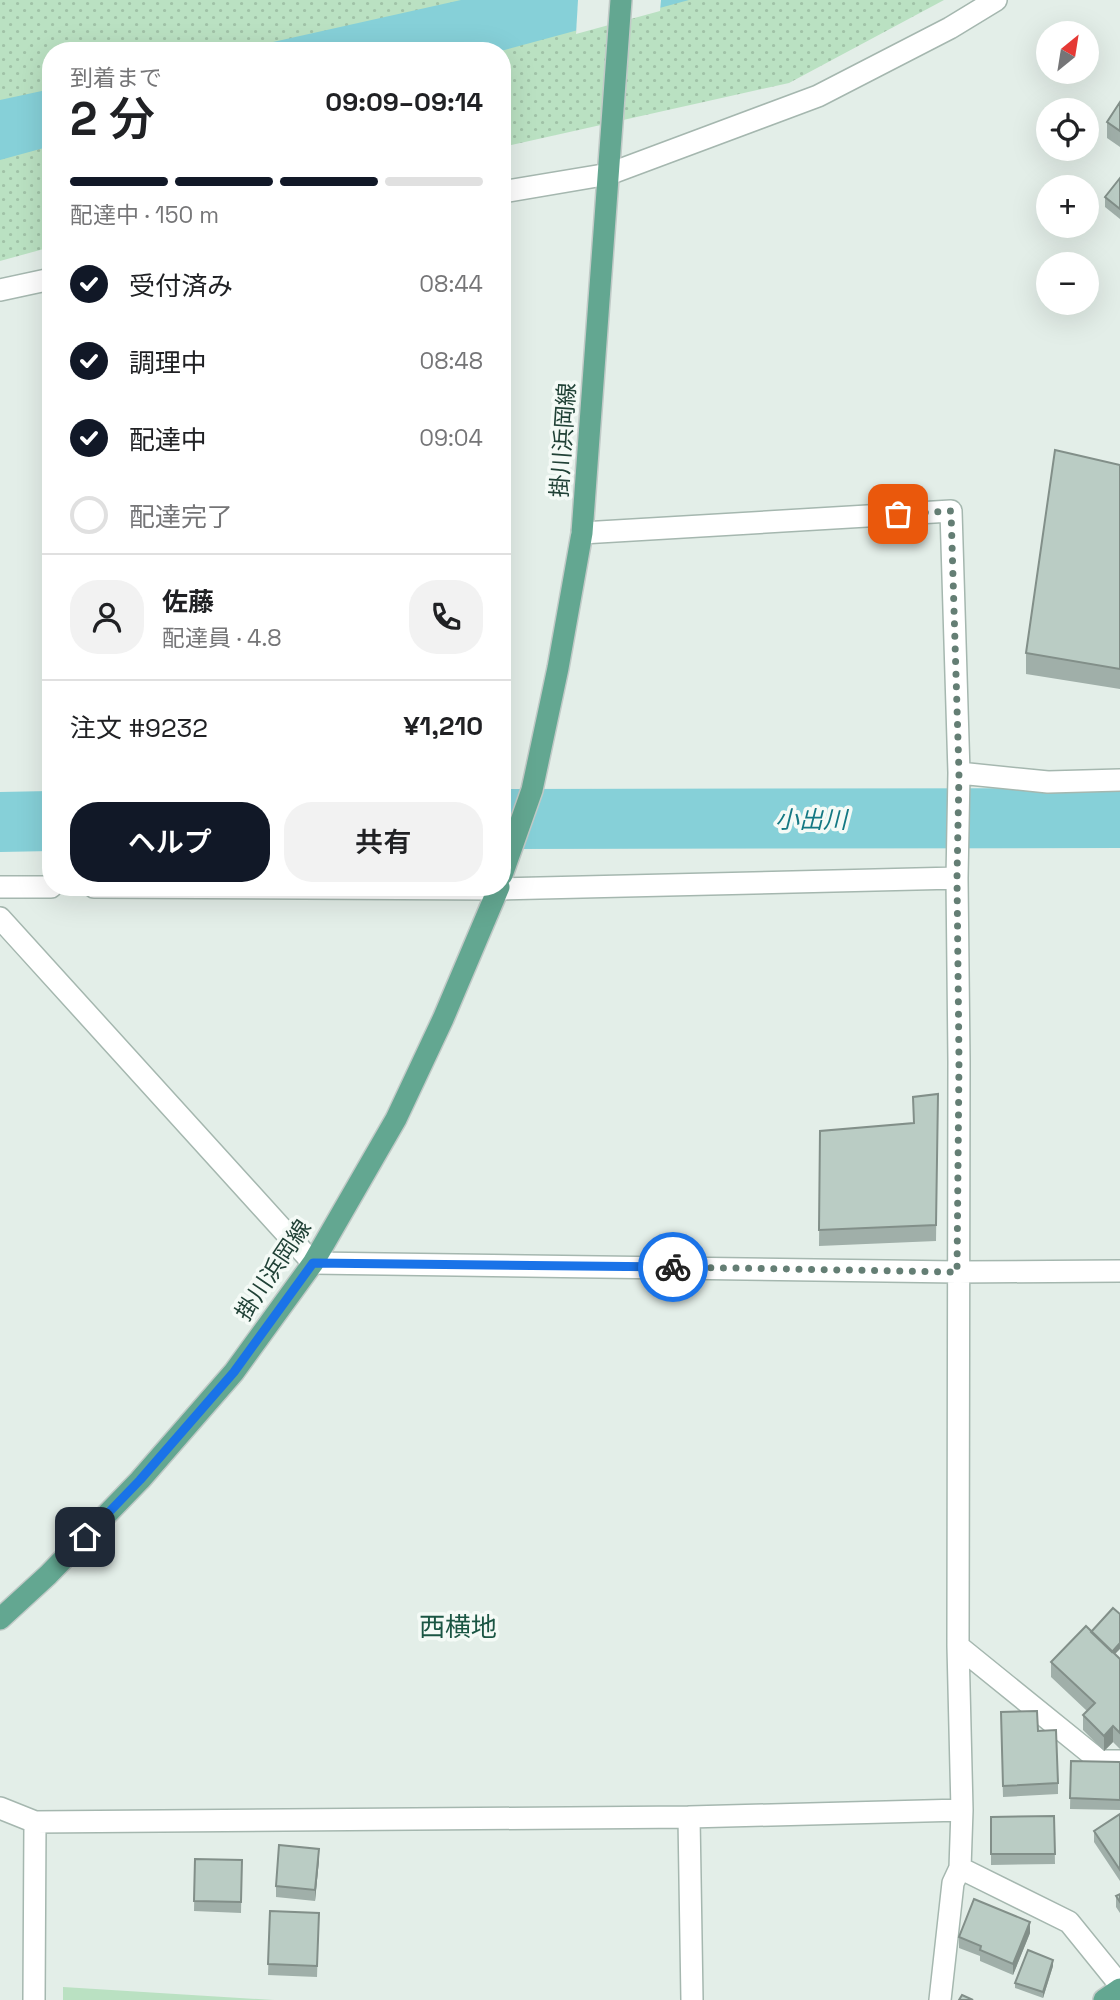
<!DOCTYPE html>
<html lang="ja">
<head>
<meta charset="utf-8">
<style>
  body { margin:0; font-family:"Space Grotesk","Noto Sans JP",sans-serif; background:#f2f2f2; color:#202124; height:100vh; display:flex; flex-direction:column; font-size:26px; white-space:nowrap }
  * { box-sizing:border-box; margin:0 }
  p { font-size:23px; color:#757577 }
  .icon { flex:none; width:38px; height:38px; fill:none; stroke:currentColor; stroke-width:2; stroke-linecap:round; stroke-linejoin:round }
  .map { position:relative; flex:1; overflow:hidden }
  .sheet { position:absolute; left:42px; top:42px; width:469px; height:854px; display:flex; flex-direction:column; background:#fff; border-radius:28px; box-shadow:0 7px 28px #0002 }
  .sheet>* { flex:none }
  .needle { width:46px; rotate:30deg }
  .tools { position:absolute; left:1036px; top:21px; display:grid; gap:14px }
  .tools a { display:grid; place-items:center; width:63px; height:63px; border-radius:50%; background:#fff; box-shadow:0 7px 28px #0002; font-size:35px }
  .pin { position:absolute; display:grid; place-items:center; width:60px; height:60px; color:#fff; margin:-30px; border-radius:14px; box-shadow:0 4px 10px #0006 }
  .courier { position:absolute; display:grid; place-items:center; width:70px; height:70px; margin:-35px; border:5px solid #1a73e8; border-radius:50%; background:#fff; color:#222; box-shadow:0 2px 9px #0007 }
  .head em { font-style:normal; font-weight:600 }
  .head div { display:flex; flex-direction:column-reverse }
  .head { display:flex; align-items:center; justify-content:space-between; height:119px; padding:0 28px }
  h1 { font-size:46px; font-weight:600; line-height:52px }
  .bar { display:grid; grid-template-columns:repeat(4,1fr); gap:10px 7px; align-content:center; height:84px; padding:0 28px }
  .bar i { height:9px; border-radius:5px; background:#e0e0e0 }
  .bar .active { background:#111827 }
  .bar p { grid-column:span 4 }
  .line { display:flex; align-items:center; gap:18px; padding:0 28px; border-top:2px solid #e0e0e0 }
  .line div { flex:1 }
  .round { display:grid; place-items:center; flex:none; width:74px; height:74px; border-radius:28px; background:#f2f2f2 }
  ol { padding:0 28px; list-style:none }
  li { display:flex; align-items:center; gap:21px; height:77px }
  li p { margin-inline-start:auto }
  li .icon { padding:7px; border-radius:50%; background:#111827; color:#fff; stroke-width:4 }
  li:last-child { color:#757577 }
  li i { width:38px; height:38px; border:4px solid #e0e0e0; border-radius:50% }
  .primary-button { display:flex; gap:14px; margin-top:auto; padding:14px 28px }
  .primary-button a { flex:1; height:80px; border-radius:28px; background:#111827; color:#fff; font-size:28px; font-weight:600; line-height:80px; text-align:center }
  .primary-button a+a { background:#f2f2f2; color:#202124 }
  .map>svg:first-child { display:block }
</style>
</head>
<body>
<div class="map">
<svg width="1120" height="2000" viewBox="0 0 1120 2000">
  <defs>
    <pattern id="grass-dots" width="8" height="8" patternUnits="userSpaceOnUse" patternTransform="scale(1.75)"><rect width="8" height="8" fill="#bae1c2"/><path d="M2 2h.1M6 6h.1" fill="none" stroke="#a0c2a7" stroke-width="1.8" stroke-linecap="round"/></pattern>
  </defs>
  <rect width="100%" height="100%" fill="#e3eee8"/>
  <path fill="url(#grass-dots)" d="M0,0H944L789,83L502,147V51H51V247L0,261Z"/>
  <path fill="#bae1c2" d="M63,1987L274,2000H63Z"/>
  <path fill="#86d0d8" d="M461,0H689L501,51H233Z
    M51,89V146L0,160V100Z"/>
  <path fill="#e3eee8" d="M578,0H661L660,11L576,34Z"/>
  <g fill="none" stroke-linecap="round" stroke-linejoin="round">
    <path stroke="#86d0d8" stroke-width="60" d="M502,819L1120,818
      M0,822L51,821"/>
    <defs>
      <path id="minor" d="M502,192L609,174L818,96L950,28L996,0
        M0,290L51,279
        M959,773L1048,782L1120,780
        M0,887H51
        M94,887L499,889L957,878
        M0,918L313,1263L957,1272L1120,1271
        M958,1646L1100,1761H1120
        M0,1808L35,1822L689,1817L962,1810L958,1646L959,1061L957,878L959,773L951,511L582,533
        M689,1817L692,2000
        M960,1868L1069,1922L1120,1985
        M34,2000L35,1822
        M940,2000L953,1883L960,1868L962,1810"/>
      <path id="major" d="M502,875L532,790L558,668L582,533L621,0
        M0,1619L48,1575L140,1480L234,1372L313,1263L396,1119L443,1019L499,887
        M1104,2000L1120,1989"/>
    </defs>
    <use href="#minor" stroke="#a5b7af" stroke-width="24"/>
    <use href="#major" stroke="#c1cac7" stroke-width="24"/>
    <use href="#minor" stroke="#fff" stroke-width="21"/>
    <use href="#major" stroke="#63a791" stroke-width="21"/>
  </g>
  <path fill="#a0afa9" d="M1120,102V147L1107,138V122Z
    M1120,178V219L1105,207V197Z
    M1120,465V689L1026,674V653Z
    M938,1094L936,1241L819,1246L820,1131L914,1123L913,1097Z
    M1115,1654L1120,1659V1749L1113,1742L1104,1751L1083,1730V1715L1087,1711L1051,1677V1662Z
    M1001,1723L1038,1731L1058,1783V1794L1003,1797Z
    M1071,1761L1120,1762V1810L1070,1809Z
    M1120,1814V1881L1094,1842V1831Z
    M1054,1816L1055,1864L991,1865V1817Z
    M195,1859L242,1860L241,1913L194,1911Z
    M319,1860L315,1901L276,1897V1886Z
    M1120,1894V1913L1116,1907V1896Z
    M270,1911L319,1913L317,1977L268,1975Z
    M1030,1933L1013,1975L980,1961V1956L959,1948V1937Z
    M1053,1966L1043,1998L1015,1988V1983Z"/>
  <path fill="#828f89" d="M1120,1643V1649L1111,1658V1653Z
    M1113,1726V1742L1104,1751V1736Z
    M319,1849V1860L315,1901V1890Z
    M1030,1922V1933L1013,1975V1964Z
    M1053,1960V1966L1043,1998V1992Z"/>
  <path fill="#baccc4" stroke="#828f89" stroke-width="2" d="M1120,102V131L1107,122Z
    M1120,178V209L1105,197Z
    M1055,450L1120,465V669L1026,653Z
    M938,1094L936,1225L819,1230L820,1131L914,1123L913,1097Z
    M1113,1608L1120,1614V1643L1112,1652L1091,1632Z
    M1086,1626L1120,1659V1733L1113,1726L1104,1736L1083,1715L1095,1703L1051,1662Z
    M1037,1711L1038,1731L1056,1730L1058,1783L1003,1786L1001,1712Z
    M1071,1761L1120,1762V1800L1070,1798Z
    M1120,1814V1870L1094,1831Z
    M1054,1816L1055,1854H991V1817Z
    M279,1845L319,1849L315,1890L276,1886Z
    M195,1859L242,1860L241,1902L194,1901Z
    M1120,1894V1902L1116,1896Z
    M974,1899L1030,1922L1013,1964L980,1950L981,1946L959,1937Z
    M270,1911L319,1913L317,1966L268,1964Z
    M1028,1950L1053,1960L1043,1992L1015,1983Z
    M962,1995L973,2000H959Z"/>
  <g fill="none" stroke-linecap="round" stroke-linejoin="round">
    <path stroke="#647e74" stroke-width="7" stroke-dasharray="0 12.6" d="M673,1267L957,1272L959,1061L957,878L959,773L951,511L898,514"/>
    <path stroke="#1a73e8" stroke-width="9" d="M85,1537L140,1480L234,1372L313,1263L673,1267"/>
  </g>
  <g text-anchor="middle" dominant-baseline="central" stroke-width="7" stroke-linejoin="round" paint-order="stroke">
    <g font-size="23" fill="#204136" stroke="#f4faf6">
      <text transform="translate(563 440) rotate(-86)">掛川浜岡線</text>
      <text transform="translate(273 1270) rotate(-56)">掛川浜岡線</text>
    </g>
    <g font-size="24" font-style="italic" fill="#147883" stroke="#f4faf6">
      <text x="811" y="819">小出川</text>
    </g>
    <g font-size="26" fill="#1a5543" stroke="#f4faf6">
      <text x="458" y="1627">西横地</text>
    </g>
  </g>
</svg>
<div class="tools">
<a><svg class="needle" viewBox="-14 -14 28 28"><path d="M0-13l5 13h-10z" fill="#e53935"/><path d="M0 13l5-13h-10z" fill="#757577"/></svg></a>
<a><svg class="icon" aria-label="locate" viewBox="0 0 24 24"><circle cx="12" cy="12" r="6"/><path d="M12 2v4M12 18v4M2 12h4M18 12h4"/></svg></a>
<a>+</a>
<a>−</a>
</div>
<div class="pin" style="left:898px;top:514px;background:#ea580c"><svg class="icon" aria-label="bag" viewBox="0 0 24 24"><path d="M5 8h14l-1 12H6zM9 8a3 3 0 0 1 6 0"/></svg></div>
<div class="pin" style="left:85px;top:1537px;background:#1f2937"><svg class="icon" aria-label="home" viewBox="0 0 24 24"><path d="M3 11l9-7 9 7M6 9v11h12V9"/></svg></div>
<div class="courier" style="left:673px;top:1267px"><svg class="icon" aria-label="bike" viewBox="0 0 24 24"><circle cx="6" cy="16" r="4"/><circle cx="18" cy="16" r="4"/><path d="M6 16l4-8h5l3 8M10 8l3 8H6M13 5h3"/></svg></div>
<section class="sheet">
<div class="head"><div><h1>2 分</h1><p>到着まで</p></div><em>09:09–09:14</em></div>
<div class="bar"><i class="active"></i><i class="active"></i><i class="active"></i><i></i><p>配達中 · 150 m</p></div>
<ol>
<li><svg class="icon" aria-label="check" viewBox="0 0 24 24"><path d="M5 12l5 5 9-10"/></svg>受付済み<p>08:44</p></li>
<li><svg class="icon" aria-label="check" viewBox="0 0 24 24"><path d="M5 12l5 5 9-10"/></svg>調理中<p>08:48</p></li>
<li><svg class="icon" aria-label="check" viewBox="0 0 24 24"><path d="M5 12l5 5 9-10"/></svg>配達中<p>09:04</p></li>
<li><i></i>配達完了</li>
</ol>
<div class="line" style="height:126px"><a class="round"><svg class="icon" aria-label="person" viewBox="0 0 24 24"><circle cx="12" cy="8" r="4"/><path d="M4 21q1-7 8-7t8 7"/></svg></a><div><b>佐藤</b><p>配達員 · 4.8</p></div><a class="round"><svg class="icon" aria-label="phone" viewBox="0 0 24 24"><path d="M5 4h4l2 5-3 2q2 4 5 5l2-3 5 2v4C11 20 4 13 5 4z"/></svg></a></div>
<div class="line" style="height:91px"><div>注文 #9232</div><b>¥1,210</b></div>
<div class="primary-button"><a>ヘルプ</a><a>共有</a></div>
</section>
</div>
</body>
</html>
